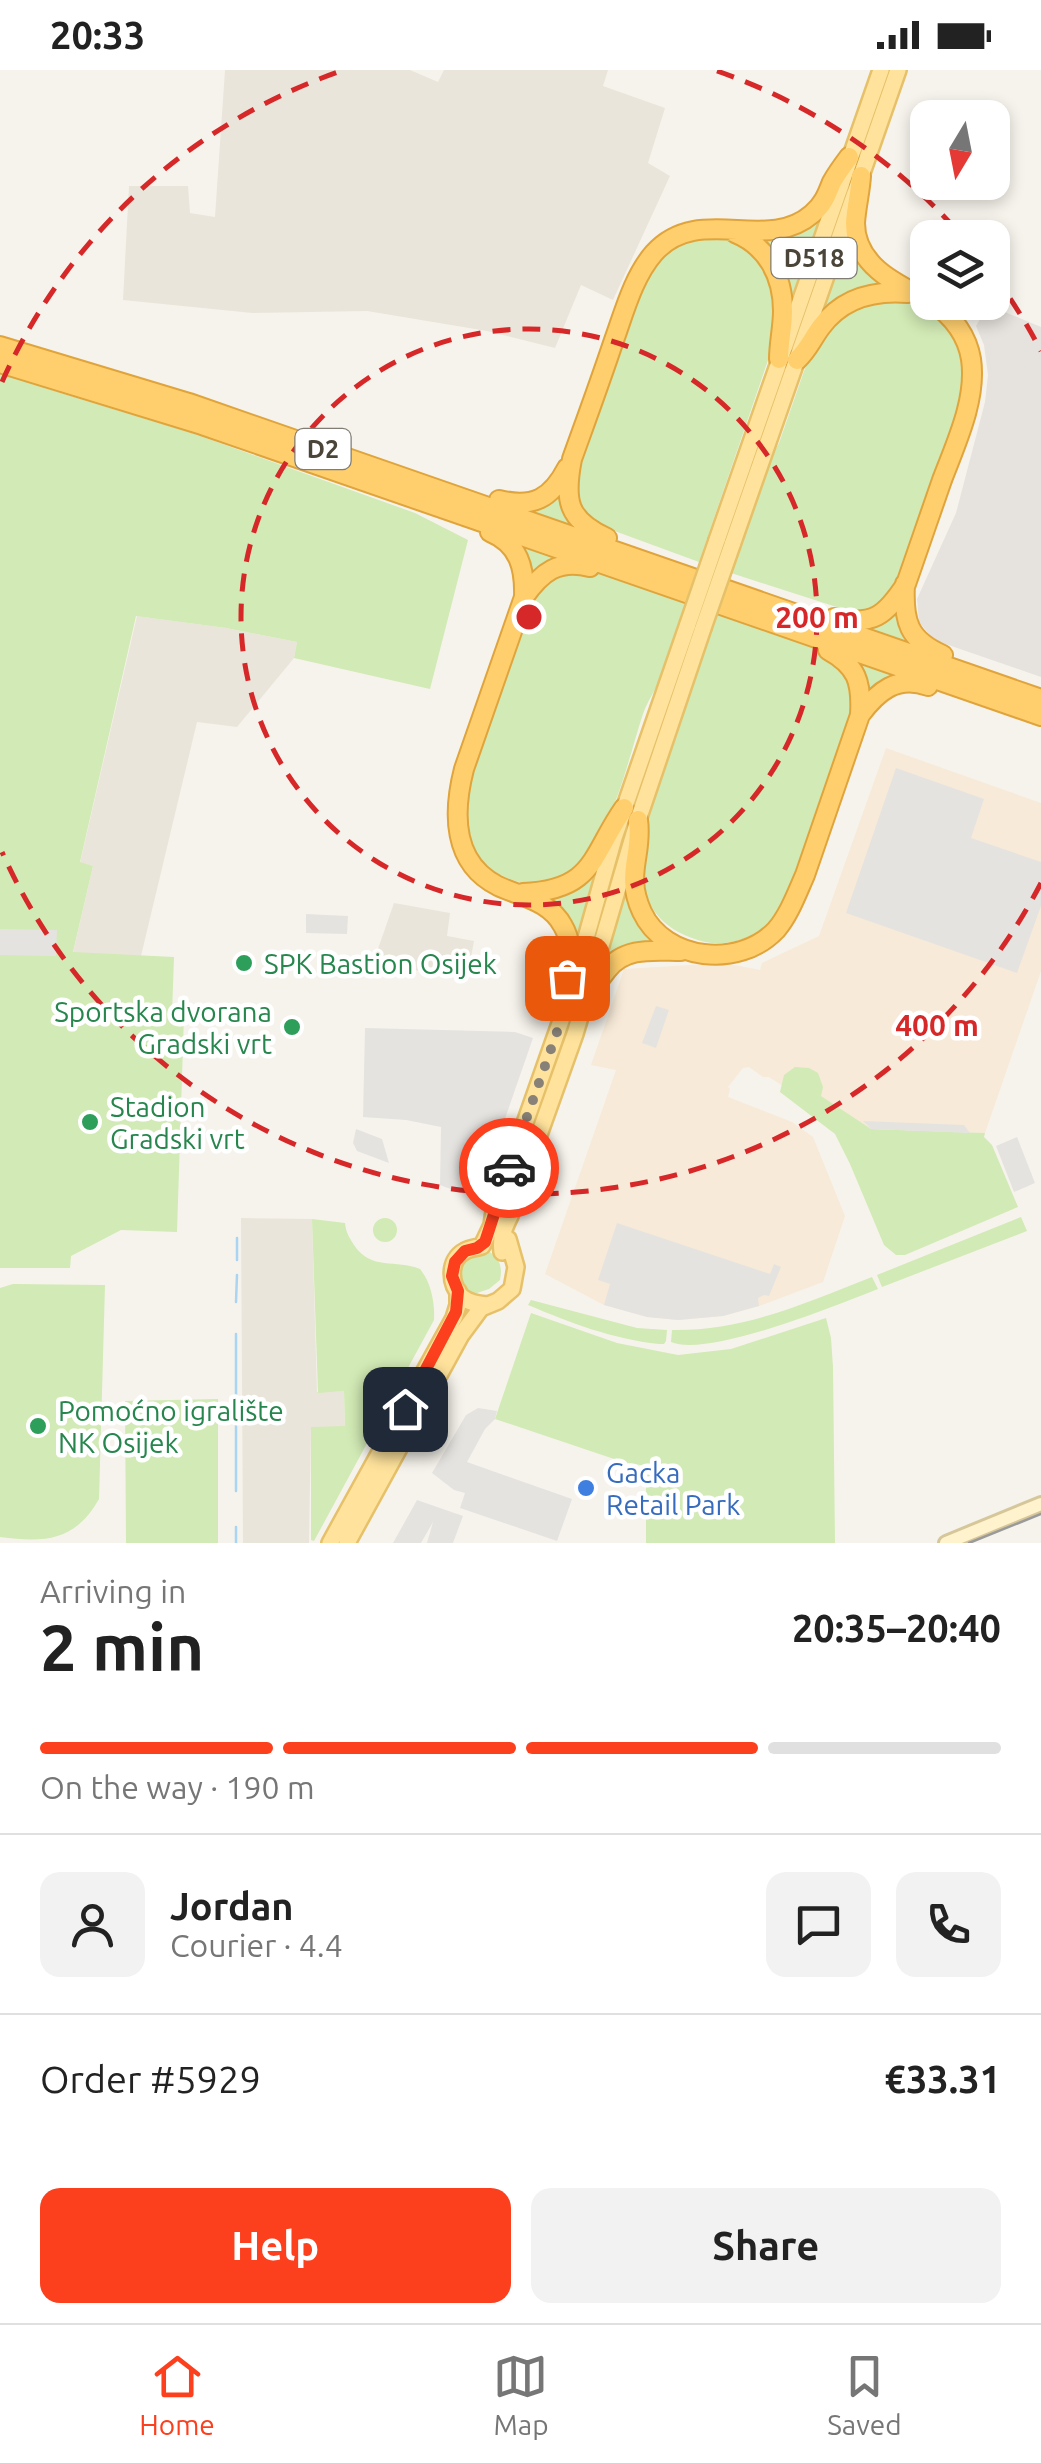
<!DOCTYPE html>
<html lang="en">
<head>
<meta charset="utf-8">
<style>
  body { margin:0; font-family:Ubuntu,sans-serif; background:#f2f2f2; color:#222; height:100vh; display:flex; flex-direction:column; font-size:38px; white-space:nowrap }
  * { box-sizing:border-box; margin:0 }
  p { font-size:32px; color:#767676 }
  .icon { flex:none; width:55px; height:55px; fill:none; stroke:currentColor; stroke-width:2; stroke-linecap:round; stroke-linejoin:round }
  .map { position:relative; height:1473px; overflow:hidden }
  .drawer { display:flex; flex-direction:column; background:#fff; flex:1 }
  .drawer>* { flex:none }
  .needle { width:65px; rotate:190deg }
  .controls { position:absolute; left:910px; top:30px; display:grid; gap:20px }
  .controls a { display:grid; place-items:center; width:100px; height:100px; border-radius:20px; background:#fff; box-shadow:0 5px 15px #0003; font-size:50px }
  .pin { position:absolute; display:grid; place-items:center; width:85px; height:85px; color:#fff; margin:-42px; border-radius:20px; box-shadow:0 5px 15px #0006 }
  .courier { position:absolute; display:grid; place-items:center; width:100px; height:100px; margin:-50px; border:8px solid #fc3f1d; border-radius:50%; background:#fff; color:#222; box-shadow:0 2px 12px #0007 }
  .headline em { font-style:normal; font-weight:600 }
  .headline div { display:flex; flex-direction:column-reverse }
  .headline { display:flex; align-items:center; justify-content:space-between; height:170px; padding:0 40px }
  h1 { font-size:65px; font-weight:600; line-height:75px }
  .bar { display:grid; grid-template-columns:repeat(4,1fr); gap:15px 10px; align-content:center; height:120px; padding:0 40px }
  .bar i { height:12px; border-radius:8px; background:#e0e0e0 }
  .bar .selected { background:#fc3f1d }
  .bar p { grid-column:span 4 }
  .line { display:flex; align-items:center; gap:25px; padding:0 40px; border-top:2px solid #e0e0e0 }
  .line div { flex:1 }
  .round { display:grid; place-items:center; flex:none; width:105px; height:105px; border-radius:20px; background:#f2f2f2 }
  .button { display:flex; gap:20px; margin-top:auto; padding:20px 40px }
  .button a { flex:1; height:115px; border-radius:20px; background:#fc3f1d; color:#fff; font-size:40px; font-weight:600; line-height:115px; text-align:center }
  .button a+a { background:#f2f2f2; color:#222 }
  .status { display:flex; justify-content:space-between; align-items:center; height:70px; padding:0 50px; background:#fff; direction:ltr }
  .status svg { height:28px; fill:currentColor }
  .tabs { display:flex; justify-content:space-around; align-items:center; height:140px; border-top:2px solid #e0e0e0; background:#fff; font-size:28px; color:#767676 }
  .tabs a { display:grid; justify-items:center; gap:5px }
  .tabs .selected { color:#fc3f1d }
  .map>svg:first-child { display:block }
</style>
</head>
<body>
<div class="status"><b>20:33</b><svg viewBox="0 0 49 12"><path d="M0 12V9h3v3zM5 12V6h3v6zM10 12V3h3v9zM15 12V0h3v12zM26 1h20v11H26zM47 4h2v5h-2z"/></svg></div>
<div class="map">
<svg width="1041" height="1473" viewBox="0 0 1041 1473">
  <rect width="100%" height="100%" fill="#f6f3ec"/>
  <path fill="#eae5da" d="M225,0H410L438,12L444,0H608L603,16L665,38L648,93L670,106L613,230L581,215L555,278L487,261L367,241L252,243L123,230L129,116H188L190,143L215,147Z
    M137,546L226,558L297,572L294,588L237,657L197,652L141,886L73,883L93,796L80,793Z
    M394,833L450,843L447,866L474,871L467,909L373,893Z
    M241,1148L312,1149L317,1322L344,1321L345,1357H311L309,1473H243Z"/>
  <path fill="#f7ead8" d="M886,678L1041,733V901L985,1063L871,1059L791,1021L769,1007H763L749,997L743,998L728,1017L730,1019L728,1027L792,1052L813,1067L845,1146L823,1212L759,1236L723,1246L678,1250L647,1247L604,1235L545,1204L616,1000L591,995L624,899L724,893L760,900L762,893L819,866Z"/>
  <path fill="#e6e2dd" d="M988,235L1041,257V607L934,570L919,552L917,529L956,443L985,332L988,305L984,275L976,256Z"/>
  <path fill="#d2eab5" d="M824,144L790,243L750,165Z
    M849,156L892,214L815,251Z
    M721,162L770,194L778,261L699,492L601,456C577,441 575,429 574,402L641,212L665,176Z
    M877,226L930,234L965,279L963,335L896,523C880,535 869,542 849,541L731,503L740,479L737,477L765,399L779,373L810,284L824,258Z
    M0,298L45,310V318L195,364L415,443L468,470L430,619L294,588L297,572L226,558L136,546L80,792L93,796L73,882L174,887L172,943L184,945L177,1162L121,1160L71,1186L70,1198H0Z
    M560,417L579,462L519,441Z
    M512,466L572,487L531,511Z
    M581,497L624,507L687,529C678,555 670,583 660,609C655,621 647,632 643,644C622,706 596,856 499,804C468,787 464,756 464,724L527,532L541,509Z
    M898,535L917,579L857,559Z
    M718,540C745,550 837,576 848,599C852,607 858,627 857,636C857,649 847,667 843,679C828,721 800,825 770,853C748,872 719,879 692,868C601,835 657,725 678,662C683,647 684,632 688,618C694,598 701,579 708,560L712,561Z
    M850,585L910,605L869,629Z
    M601,788L577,883L536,827Z
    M625,807L664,875L600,897Z
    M795,997L809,998L818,1003L823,1017L821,1026L871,1059L985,1063L984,1067L992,1075L1018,1137L905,1185H896L884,1175L850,1094L835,1064L780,1022L784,1005Z
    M1021,1147L1027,1161L882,1217L877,1205Z
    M373 1160a12 12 0 1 1 24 0a12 12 0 1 1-24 0Z
    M312,1149L345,1153C346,1163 349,1167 354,1175C371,1201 396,1189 420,1199C431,1212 435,1233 434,1250L314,1471L311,1470V1357L345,1356L344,1321L318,1323Z
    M487,1180C499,1188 503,1195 500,1210L489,1219L474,1224C462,1216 450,1195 470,1187C476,1184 482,1184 487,1180Z
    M872,1207L878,1219C837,1235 708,1288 671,1272L672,1260C745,1261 805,1233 872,1207Z
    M13,1214L105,1215L99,1429C75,1471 46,1473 0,1467V1218Z
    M531,1230L637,1258L667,1260L666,1271L664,1274H659C612,1269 571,1253 528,1235Z
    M531,1243L617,1273L678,1285L731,1279L826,1248L831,1268L833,1297L835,1473H646V1396L623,1392L495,1349Z
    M218,1329V1473H126L125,1331Z"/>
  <path fill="#e5e3e0" d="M896,698L984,729L971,768L1041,792V836L1017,903L846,843Z
    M306,844L348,846L347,864L306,863Z
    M0,859L57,860L56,886L0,885Z
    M656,936L669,940L656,978L642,973Z
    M365,958L515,962L533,968L477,1129L440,1115L441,1057L406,1050L363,1047Z
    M863,1051L964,1055L970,1063L871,1059Z
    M356,1059L382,1069L389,1093L357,1081L353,1073Z
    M1017,1067L1035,1113L1014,1122L996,1076Z
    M617,1153L770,1204L774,1194L781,1197L769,1226L764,1225L758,1228L759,1236L723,1246L678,1250L647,1247L604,1235L610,1214L598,1210Z
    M478,1338L497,1341L495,1349L485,1359L467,1392L572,1429L557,1471L460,1438L465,1423L454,1420L432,1403L466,1345Z
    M417,1430L463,1446L453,1473H427L433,1452L421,1473H393Z"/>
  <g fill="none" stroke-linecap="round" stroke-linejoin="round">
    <path stroke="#a9d4f2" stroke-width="2.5" d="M237,1190V1168
      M236,1232L237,1205
      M236,1421V1264
      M236,1473V1457"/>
    <defs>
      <path id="secondary" d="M946,1473L1041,1434"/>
      <path id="primary" d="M717,470L881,0
        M732,475L898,0
        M502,1182C500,1168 504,1158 510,1146L575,964L638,750L703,558
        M487,1235C478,1234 469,1233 462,1227C449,1214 448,1190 465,1181C470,1178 476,1178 482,1176L492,1155L494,1141L570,925L614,768L688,554
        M330,1473L454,1248L458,1235V1221
        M347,1473L461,1265L481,1238L498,1231L512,1219L516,1197L508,1169"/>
      <path id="highway" d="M861,106C860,122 856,137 855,153C855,195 896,214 928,230
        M735,163C767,176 783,206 783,241C783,257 779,273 779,289
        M0,276L189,333L1041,629
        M797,290C808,280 812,269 821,257C842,228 873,220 908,223
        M0,293L202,355L1041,646
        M499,430C533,438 551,429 567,398
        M490,462C519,474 525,498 524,527L464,699C453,742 452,793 498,816C522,827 550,831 563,856C576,878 566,901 570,925
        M607,468C567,450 564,430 572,389C586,350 600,312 613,273C624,243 633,207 654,183C699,133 766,184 812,144C823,135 827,125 832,112C837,103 843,95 849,87
        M905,514C903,551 908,570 943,585
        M524,527C542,502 558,489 590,497
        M834,548C873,556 885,546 906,514C918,479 930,445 942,410C956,373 977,329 971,289C967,265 952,246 932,232
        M828,580C857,596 862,612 860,645
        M638,750C643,786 624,803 642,842C665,891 739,899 776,860C789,845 797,823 805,805L860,645C878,621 897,605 928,616
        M523,823C595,820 591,785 624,738
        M587,926C594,917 600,909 607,900C625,876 655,881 681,881"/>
    </defs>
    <use href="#secondary" stroke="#d6c79b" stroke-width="18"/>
    <use href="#primary" stroke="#e6c16a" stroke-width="20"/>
    <use href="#highway" stroke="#e0a43c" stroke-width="22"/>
    <use href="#secondary" stroke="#fff3cd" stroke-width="12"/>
    <use href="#primary" stroke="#ffe39c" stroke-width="15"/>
    <use href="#highway" stroke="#ffcf6e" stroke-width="18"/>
    <path stroke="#9a9a9a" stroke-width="2.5" d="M969,1473L1041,1444"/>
    <defs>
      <path id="primary-bridge" d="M688,554L717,470
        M703,558L732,475"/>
    </defs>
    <use href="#primary-bridge" stroke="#e6c16a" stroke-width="20" stroke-linecap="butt"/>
    <use href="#primary-bridge" stroke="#ffe39c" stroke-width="15"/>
  </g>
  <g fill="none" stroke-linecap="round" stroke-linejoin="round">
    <path stroke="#878178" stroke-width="10" stroke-dasharray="0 18" d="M509,1098L570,925L567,908"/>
    <path stroke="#fc3f1d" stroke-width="12" d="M405,1339L456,1242L458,1221L452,1206L455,1192L465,1181L477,1178L485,1172L509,1098"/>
  </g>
  <g fill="none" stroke="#d62828" stroke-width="5" stroke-dasharray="18 12">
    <circle cx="529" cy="547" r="288"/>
    <path d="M1041 813A577 577 0 0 1 2 782M2 312A577 577 0 0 1 341 1M717 1A577 577 0 0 1 961 165M993 204A577 577 0 0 1 1041 281"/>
  </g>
  <g fill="#2e9e5b" stroke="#fff" stroke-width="4">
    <circle cx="244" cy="893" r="10"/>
    <circle cx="292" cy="957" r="10"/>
    <circle cx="90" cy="1052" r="10"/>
    <circle cx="38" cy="1356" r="10"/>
  </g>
  <circle fill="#3f7fe0" stroke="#fff" stroke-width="4" cx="586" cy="1418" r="10"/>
  <g text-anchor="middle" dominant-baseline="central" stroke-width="9" stroke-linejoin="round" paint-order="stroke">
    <g fill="#fff" stroke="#817c74" stroke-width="2.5">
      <rect x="771.5" y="168" width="85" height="40" rx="8"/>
      <rect x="295.5" y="359" width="55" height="40" rx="8"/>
    </g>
    <g font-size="25" font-weight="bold" fill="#4b4439">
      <text x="814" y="188">D518</text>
      <text x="323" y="379">D2</text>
    </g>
    <g font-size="28" fill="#27864d" stroke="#fff" text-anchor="start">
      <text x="264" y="893">SPK Bastion Osijek</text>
      <text x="272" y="941" text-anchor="end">Sportska dvorana<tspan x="272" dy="32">Gradski vrt</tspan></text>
      <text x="110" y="1036">Stadion<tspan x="110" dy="32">Gradski vrt</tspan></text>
      <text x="58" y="1340">Pomoćno igralište<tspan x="58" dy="32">NK Osijek</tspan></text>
    </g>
    <g font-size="28" fill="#366cbe" stroke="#fff" text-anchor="start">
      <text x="606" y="1402">Gacka<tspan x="606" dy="32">Retail Park</tspan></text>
    </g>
  </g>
  <circle cx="529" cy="547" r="15" fill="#d62828" stroke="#fff" stroke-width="5"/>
  <g font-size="30" text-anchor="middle" font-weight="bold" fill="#d62828" stroke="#fff" stroke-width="9" stroke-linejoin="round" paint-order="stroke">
    <text x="817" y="558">200 m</text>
    <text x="937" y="966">400 m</text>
  </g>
</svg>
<div class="controls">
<a><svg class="needle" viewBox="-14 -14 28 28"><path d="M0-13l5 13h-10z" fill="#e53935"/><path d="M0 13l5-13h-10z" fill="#767676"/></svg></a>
<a><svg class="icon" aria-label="layers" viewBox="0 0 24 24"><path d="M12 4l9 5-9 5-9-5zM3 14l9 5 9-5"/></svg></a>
</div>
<div class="pin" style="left:567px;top:908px;background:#ea580c"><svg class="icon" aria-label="bag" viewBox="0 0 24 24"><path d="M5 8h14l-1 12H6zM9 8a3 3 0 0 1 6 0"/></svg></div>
<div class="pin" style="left:405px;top:1339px;background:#1f2937"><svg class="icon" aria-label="home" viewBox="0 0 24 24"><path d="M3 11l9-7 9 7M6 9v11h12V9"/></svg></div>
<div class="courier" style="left:509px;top:1098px"><svg class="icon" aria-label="car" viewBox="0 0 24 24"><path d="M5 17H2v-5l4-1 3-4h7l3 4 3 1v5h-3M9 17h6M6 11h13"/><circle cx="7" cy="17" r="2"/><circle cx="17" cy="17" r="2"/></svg></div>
</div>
<section class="drawer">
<div class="headline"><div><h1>2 min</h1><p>Arriving in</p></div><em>20:35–20:40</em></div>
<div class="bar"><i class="selected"></i><i class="selected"></i><i class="selected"></i><i></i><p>On the way · 190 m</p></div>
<div class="line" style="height:180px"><a class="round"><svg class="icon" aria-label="person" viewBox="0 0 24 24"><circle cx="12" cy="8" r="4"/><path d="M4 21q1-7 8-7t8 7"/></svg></a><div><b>Jordan</b><p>Courier · 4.4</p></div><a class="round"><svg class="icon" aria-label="chat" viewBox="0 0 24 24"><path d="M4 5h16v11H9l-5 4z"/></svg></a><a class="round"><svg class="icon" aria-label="phone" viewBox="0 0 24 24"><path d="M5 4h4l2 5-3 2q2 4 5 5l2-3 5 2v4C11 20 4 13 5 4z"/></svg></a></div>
<div class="line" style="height:130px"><div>Order #5929</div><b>€33.31</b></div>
<div class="button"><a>Help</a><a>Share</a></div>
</section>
<nav class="tabs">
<a class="selected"><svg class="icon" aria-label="home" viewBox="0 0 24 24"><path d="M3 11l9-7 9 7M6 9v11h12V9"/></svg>Home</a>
<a><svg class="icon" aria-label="map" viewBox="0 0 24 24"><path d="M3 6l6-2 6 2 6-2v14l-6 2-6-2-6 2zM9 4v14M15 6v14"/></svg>Map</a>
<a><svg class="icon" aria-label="saved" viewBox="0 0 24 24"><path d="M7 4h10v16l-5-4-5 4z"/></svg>Saved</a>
</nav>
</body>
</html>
